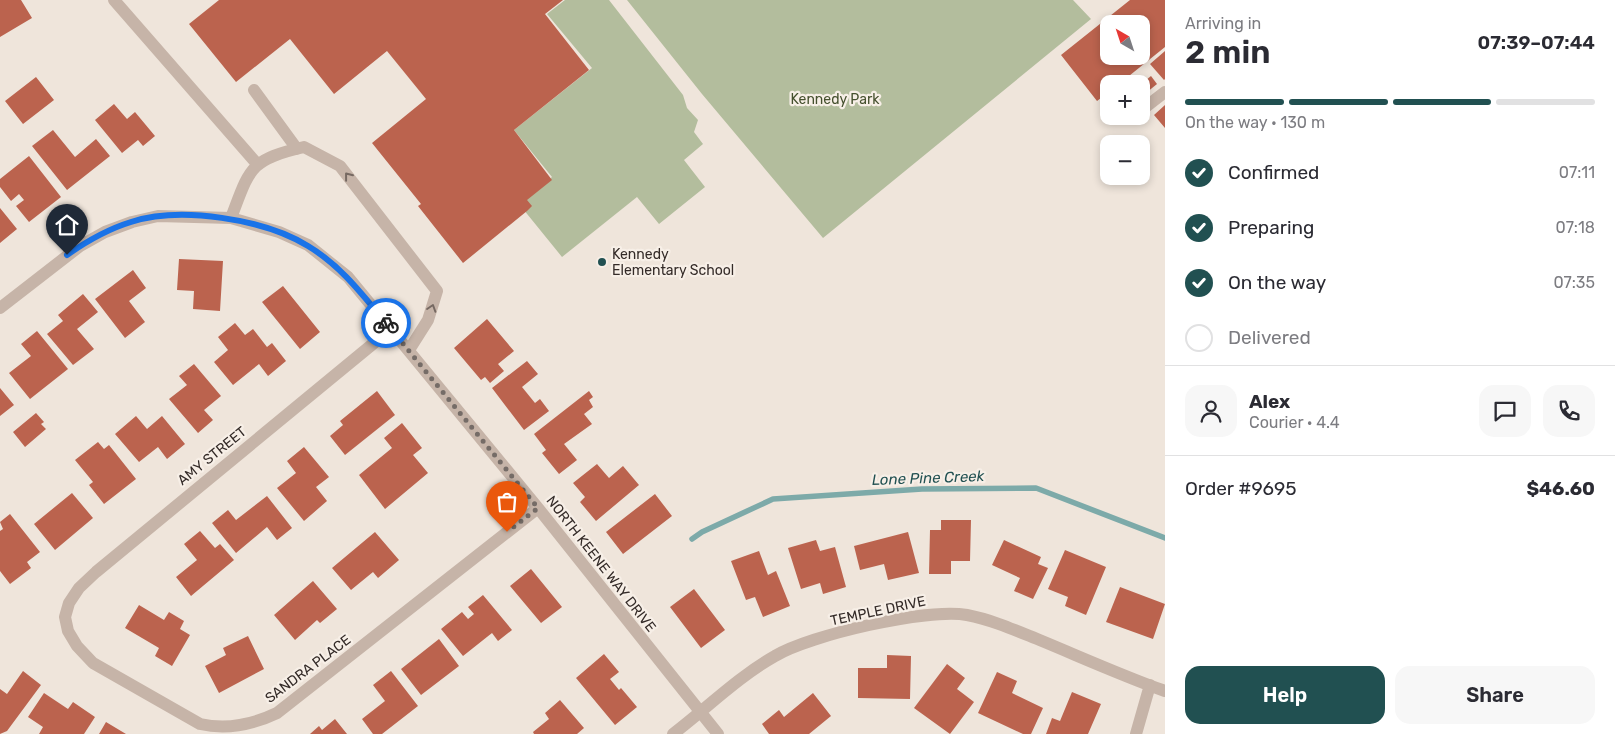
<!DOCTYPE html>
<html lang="en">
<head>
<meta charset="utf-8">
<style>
  body { margin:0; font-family:Rubik,sans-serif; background:#f7f7f7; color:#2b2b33; height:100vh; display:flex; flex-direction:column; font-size:19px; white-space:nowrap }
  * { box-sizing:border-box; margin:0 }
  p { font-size:16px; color:#7c7c81 }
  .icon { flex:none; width:28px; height:28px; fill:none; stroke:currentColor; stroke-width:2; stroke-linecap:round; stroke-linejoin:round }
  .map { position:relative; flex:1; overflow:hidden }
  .details { display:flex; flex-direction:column; background:#fff; width:450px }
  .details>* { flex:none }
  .needle { width:32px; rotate:321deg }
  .tools { position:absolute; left:1100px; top:15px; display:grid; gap:10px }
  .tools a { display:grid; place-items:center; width:50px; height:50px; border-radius:10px; background:#fff; box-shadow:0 2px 8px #0003; font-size:25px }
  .pin { position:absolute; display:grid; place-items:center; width:42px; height:42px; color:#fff; margin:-51px -21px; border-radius:50% 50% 50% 0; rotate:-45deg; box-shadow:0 0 5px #0007 }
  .pin .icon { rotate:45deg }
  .courier { position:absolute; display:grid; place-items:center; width:50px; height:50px; margin:-25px; border:4px solid #1a73e8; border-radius:50%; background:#fff; color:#222; box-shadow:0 1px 6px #0007 }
  .summary em { font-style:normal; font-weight:600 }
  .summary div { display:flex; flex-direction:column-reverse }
  .summary { display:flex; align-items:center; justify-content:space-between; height:85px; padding:0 20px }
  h1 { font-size:32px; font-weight:600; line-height:38px }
  .bar { display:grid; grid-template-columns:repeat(4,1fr); gap:8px 5px; align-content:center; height:60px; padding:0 20px }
  .bar i { height:6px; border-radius:4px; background:#e1e1e2 }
  .bar .active { background:#215051 }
  .bar p { grid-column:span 4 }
  .line { display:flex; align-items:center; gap:12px; padding:0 20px; border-top:1px solid #e1e1e2 }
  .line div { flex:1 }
  .round { display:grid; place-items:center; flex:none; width:52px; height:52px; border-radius:15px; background:#f7f7f7 }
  ol { padding:0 20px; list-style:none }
  li { display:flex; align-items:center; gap:15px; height:55px }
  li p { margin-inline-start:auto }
  li .icon { padding:5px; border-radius:50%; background:#215051; color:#fff; stroke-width:4 }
  li:last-child { color:#7c7c81 }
  li i { width:28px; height:28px; border:2px solid #e1e1e2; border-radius:50% }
  .primary-button { display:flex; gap:10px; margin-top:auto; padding:10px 20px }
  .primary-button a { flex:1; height:58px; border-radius:15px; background:#215051; color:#fff; font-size:20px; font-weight:600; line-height:58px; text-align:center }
  .primary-button a+a { background:#f7f7f7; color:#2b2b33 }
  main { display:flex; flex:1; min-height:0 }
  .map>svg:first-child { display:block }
</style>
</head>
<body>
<main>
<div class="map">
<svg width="1165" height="734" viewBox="0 0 1165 734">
  <rect width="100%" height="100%" fill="#efe5db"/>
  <path fill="#b3bd9d" d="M565,0H609L683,95L687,108L698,120L694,132L703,144L684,160L705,187L659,224L637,197L562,257L519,204L552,177L514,130L592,68L547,14Z
    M627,0H1073L1091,19L823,238L702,94Z"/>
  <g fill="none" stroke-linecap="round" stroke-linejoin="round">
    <path stroke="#7daaa9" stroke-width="5.5" d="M692,539L702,532L773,499L922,489L1036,488L1165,538"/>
  </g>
  <path fill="#bb634e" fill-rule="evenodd" d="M0,0H21L32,18L0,37Z
    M219,0H563L545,14L589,70L514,130L552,180L527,200L532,206L527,211L463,263L418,206L421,204L372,143L426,99L387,51L334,94L290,39L236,82L189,24Z
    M1130,0H1165V47L1119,84H1109V92L1097,101L1061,55ZM1109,24H1141V56H1109Z
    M1165,51V79L1164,80L1150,64Z
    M1151,76L1157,84L1141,97V84Z
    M36,77L54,100L23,124L5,101Z
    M114,104L127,119L135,112L155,136L143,146L138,140L122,153L95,120Z
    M1165,105V128L1154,115Z
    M53,130L75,157L96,139L110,156L67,190L32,146Z
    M29,156L61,197L29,222L16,206L24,200L19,194L11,201L0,187V179Z
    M0,208L17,229L0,243Z
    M179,259L223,261L220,311L193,309L194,291L177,290Z
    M133,270L146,288L129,301L145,322L125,338L95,299Z
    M283,286L320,332L300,349L262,302Z
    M83,294L98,312L77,329L94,349L73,365L47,334L63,321L58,315Z
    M487,319L514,351L498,364L504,371L490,383L485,377L481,380L454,348Z
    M235,323L245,335L253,329L267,347L272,343L286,361L268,376L259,364L233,385L214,362L228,350L218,337Z
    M37,331L68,369L30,399L9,373L31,356L21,344Z
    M527,361L538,374L522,387L535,403L540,399L549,411L524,430L492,388Z
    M194,364L221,396L204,410L213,420L198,433L169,399L187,385L179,376Z
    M0,388L14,405L0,416Z
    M377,391L395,415L345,455L330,436L343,425L340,421Z
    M589,391L593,397L589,400L593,407L584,414L592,424L564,444L577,460L559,474L542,453L546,450L534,434Z
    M36,413L44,422L41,424L46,429L25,447L13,432Z
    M136,416L147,429L162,416L185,444L167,459L158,447L139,462L115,434Z
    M402,423L422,448L413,455L428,473L385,509L359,475L392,448L384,438Z
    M98,442L104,449L109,445L136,479L104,504L89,485L93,482L75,460Z
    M304,447L329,477L316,487L327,501L304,521L277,488L296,473L287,461Z
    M597,464L609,478L623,466L639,485L596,521L580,502L585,497L573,483Z
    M72,493L93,518L55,550L34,524Z
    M655,494L672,516L623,554L606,532Z
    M267,496L292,528L277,540L267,527L236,553L212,523L228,510L236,520Z
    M10,514L40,552L27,562L31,568L10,584L0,571V531L3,529L0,522Z
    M941,520H971L970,561H951V574H929L930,530H941Z
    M200,531L215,548L220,544L234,560L191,596L176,577L197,560L184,544Z
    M375,532L399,560L378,578L373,572L351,590L332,568Z
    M908,532L919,573L888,580L884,564L860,570L854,546Z
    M816,540L820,551L835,547L846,587L823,594L820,583L801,589L788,548Z
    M1004,540L1041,557L1038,564L1048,568L1033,599L1014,591L1020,578L992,565Z
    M1065,550L1106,567L1086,615L1065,606L1068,597L1048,589Z
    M759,551L768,575L776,571L790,606L763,617L755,597L746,600L731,561Z
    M531,569L562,607L541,623L510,586Z
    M313,581L337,609L320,623L317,620L295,640L274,615Z
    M1120,587L1165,604L1153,639L1106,622Z
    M694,589L725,630L701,648L670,607Z
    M483,595L512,630L498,641L492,633L463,656L441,629L462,612L468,619L474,614L468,607Z
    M139,605L164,620L169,612L184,621L180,629L190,635L172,666L155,656L159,648L125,628Z
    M248,636L264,669L219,693L205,666L226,655L223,648Z
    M439,639L459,666L421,695L401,669Z
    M604,654L619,672L610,679L619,690L621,688L637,707L615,725L576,678Z
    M887,655L911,656L910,699L858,698V668H887Z
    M947,664L965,678L957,689L974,702L950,734L914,708Z
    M23,671L41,685L7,731L0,734V689L7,694Z
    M391,671L418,706L382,734H373L362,719L385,701L373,685Z
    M997,672L1017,681L1012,693L1043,708L1031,734H1023L978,713Z
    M1072,692L1101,704L1088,734H1046L1052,718L1060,721Z
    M44,693L68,709L73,702L95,717L84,734H39L43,727L28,717Z
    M813,693L831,716L809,734H769L762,724L779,710L784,717Z
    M560,700L584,728L577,734H534L533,732L549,719L545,713Z
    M335,719L347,734H310L319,726L322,730Z
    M106,722L126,734H99Z"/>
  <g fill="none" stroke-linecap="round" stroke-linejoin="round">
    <path stroke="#c6b4a8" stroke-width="12" d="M114,0L258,165
      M254,90L297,149
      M1143,109L1165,92
      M231,218C250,168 249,160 304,147L340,166L437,291L428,320L409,350
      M0,308L80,246L105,232L132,222L158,216L231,218L279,232L308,245L348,277L538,508L718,734
      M391,329L96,572L79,588L69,603L65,617L68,631L77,646L93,663L200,724C227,730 252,725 277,713L538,508
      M673,734C707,708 738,677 775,656C810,635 927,608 967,615C993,620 1017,631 1042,641C1083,658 1123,676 1165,691
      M1136,734L1150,685"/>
  </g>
  <defs><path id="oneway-chevron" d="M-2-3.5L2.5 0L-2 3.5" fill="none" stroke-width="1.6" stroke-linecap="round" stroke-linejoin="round" transform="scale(1.25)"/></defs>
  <g stroke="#766962">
    <use href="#oneway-chevron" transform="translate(348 176) rotate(-128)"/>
    <use href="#oneway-chevron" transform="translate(432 308) rotate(-72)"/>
  </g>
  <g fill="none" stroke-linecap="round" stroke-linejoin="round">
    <path stroke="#756c67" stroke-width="5" stroke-dasharray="0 9" d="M386,323L538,508L507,532"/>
    <path stroke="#1a73e8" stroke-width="6" d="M67,255C87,241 108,229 131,222C181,206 264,219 308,246C340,265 362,294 386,323"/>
  </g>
  <circle fill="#215051" stroke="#f7efe7" stroke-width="2" cx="602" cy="262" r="5"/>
  <g text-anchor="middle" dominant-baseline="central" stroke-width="4.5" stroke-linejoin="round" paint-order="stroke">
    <g font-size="14" fill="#45502e" stroke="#f7efe7">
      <text x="835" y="99">Kennedy Park</text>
    </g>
    <g font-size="14" fill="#342b28" stroke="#f7efe7" text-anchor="start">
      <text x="612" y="254">Kennedy<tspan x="612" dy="16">Elementary School</tspan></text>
    </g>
    <g font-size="14" fill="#342b28" stroke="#f7efe7">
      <text transform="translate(212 456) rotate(-39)">AMY STREET</text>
      <text transform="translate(601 564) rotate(52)">NORTH KEENE WAY DRIVE</text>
      <text transform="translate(878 611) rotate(-12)">TEMPLE DRIVE</text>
      <text transform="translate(308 669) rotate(-37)">SANDRA PLACE</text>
    </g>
    <g font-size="15" font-style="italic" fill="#215051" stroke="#f7efe7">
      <text transform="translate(928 478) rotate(-2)">Lone Pine Creek</text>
    </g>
  </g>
</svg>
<div class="tools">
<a><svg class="needle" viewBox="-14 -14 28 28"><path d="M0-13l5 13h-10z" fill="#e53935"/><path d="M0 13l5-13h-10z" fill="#7c7c81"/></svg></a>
<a>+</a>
<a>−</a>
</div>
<div class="pin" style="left:507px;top:532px;background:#ea580c"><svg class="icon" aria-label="bag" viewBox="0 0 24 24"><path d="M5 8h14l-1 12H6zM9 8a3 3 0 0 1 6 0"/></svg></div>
<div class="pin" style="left:67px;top:255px;background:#1f2937"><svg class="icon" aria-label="home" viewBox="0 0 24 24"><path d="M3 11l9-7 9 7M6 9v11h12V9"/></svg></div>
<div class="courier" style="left:386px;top:323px"><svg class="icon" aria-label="bike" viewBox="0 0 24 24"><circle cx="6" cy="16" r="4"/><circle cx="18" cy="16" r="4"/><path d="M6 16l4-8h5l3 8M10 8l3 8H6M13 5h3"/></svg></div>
</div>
<section class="details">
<div class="summary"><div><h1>2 min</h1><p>Arriving in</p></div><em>07:39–07:44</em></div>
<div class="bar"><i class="active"></i><i class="active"></i><i class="active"></i><i></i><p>On the way · 130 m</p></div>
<ol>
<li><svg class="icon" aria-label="check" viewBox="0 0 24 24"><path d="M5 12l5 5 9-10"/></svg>Confirmed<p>07:11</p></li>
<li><svg class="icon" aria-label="check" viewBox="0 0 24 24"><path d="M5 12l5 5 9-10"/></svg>Preparing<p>07:18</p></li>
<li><svg class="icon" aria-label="check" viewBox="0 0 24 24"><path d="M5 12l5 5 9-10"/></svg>On the way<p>07:35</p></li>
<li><i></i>Delivered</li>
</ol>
<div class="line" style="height:90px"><a class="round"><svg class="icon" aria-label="person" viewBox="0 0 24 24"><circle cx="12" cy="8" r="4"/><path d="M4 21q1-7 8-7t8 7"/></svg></a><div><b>Alex</b><p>Courier · 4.4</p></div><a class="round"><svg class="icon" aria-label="chat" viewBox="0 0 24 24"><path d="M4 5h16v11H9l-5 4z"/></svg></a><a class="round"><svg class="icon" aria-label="phone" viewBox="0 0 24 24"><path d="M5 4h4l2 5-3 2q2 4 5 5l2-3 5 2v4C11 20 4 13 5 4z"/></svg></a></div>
<div class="line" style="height:65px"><div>Order #9695</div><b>$46.60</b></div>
<div class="primary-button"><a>Help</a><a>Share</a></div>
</section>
</main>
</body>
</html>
